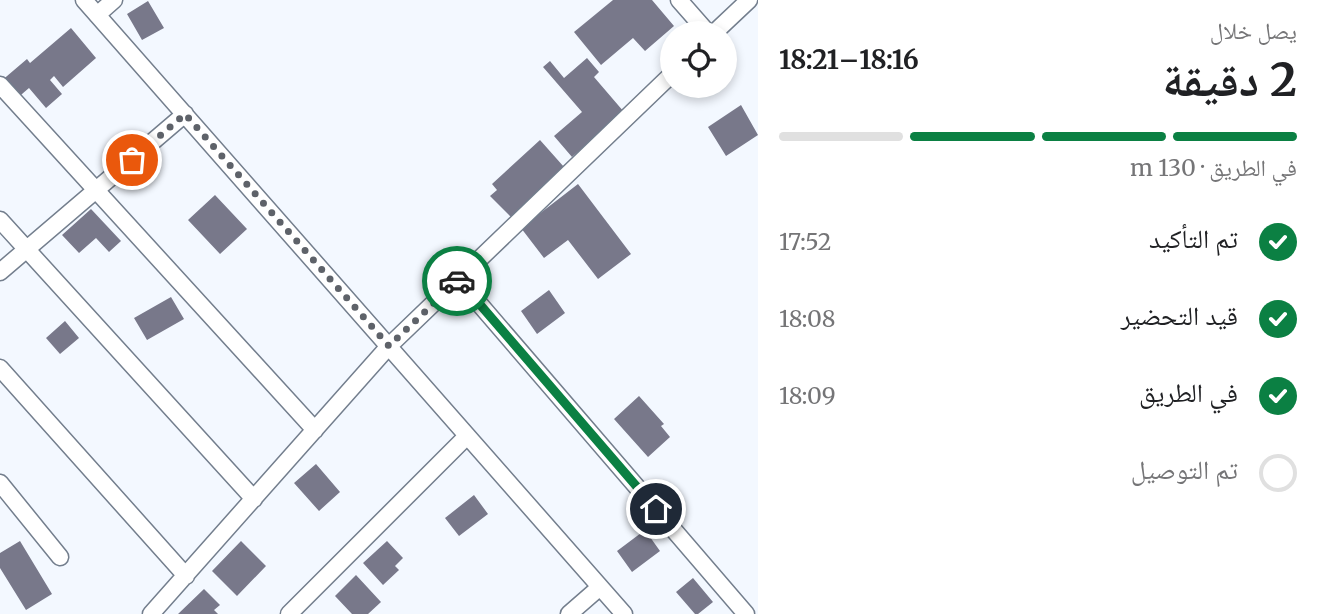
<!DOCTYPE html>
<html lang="ar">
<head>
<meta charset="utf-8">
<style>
  body { margin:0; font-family:Merriweather,"Noto Naskh Arabic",serif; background:#f6f6f6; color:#202124; direction:rtl; height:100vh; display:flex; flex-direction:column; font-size:26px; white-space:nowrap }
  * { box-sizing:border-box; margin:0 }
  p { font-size:23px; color:#757577 }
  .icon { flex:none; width:38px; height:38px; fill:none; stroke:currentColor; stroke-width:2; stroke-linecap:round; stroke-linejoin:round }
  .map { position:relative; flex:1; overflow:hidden; direction:ltr }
  .drawer { display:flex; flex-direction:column; background:#fff; width:560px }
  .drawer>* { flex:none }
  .tools { position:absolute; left:660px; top:21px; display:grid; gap:14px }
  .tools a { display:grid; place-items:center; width:77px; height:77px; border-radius:50%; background:#fff; box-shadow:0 4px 10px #0003; font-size:35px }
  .pin { position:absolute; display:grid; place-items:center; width:60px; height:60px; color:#fff; margin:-30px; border:4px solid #fff; border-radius:50%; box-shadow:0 2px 7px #0007 }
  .courier { position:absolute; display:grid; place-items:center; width:70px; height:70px; margin:-35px; border:5px solid #0b8043; border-radius:50%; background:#fff; color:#222; box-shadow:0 2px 9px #0007 }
  .summary em { font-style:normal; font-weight:700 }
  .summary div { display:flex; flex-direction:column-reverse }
  .summary { display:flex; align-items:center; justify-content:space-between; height:119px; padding:0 21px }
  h1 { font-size:46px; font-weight:700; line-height:52px }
  .bar { display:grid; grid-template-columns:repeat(4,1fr); gap:10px 7px; align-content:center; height:84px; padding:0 21px }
  .bar i { height:9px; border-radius:5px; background:#e0e0e0 }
  .bar .active { background:#0b8043 }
  .bar p { grid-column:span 4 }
  ol { padding:0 21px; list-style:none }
  li { display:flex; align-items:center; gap:21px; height:77px }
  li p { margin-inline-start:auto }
  li .icon { padding:7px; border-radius:50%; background:#0b8043; color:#fff; stroke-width:4 }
  li:last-child { color:#757577 }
  li i { width:38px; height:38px; border:4px solid #e0e0e0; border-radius:50% }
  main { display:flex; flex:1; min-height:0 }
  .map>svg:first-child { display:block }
</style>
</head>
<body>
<main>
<section class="drawer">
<div class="summary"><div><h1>2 دقيقة</h1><p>يصل خلال</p></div><em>18:16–18:21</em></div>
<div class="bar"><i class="active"></i><i class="active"></i><i class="active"></i><i></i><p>في الطريق · 130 m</p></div>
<ol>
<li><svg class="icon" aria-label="check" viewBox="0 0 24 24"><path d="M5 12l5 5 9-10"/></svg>تم التأكيد<p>17:52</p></li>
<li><svg class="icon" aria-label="check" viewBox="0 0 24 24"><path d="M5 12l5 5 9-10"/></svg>قيد التحضير<p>18:08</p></li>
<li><svg class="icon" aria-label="check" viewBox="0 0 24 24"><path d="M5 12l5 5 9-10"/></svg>في الطريق<p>18:09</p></li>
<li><i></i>تم التوصيل</li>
</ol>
</section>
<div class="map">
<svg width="758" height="614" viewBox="0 0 758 614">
  <rect width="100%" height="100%" fill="#f3f8ff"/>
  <path fill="#78788a" d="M613,0H652L674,26L645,51L633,38L601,65L574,32Z
    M148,1L164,28L142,40L127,14Z
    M71,28L96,58L63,87L54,76L50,80L62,94L46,108L29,88L15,100L0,82L27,59L30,63Z
    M587,58L599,72L594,77L624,112L572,157L554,136L582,112L543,67L550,61L564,78Z
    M741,105L758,135L726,156L708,127Z
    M540,140L564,167L511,217L490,196L497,190L492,184Z
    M578,184L631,254L598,279L568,240L544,258L521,228Z
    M215,195L247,229L220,254L188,220Z
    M91,209L121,241L109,252L96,238L79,253L62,235Z
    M549,290L565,313L537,334L521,311Z
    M171,297L184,319L147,340L134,318Z
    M65,321L79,338L60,354L46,338Z
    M639,396L664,424L661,426L670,437L648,457L614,419Z
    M316,464L340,492L319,511L294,483Z
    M474,495L488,514L459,536L445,518Z
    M645,530L660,551L632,572L617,551Z
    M20,541L52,594L26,610L0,568V553Z
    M241,541L266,566L237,596L212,571Z
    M387,541L403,558L395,566L399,570L383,585L363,563Z
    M356,575L381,602L368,614H352L335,596Z
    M693,578L713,602L698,614H695L676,592Z
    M204,589L220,605L214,610L218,614H178Z"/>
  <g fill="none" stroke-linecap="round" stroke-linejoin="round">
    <defs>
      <path id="street" d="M84,0L624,614
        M679,0L708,33
        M97,15L114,0
        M714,33L749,0
        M0,85L315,430
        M0,220L254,499
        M0,272L185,114
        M458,279L746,614
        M0,368L186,576
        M0,483L60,557
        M151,614L389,346L672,74
        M289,614L467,436
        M569,614L600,587"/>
    </defs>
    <use href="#street" stroke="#737e8d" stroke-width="19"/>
    <use href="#street" stroke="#fff" stroke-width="16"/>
  </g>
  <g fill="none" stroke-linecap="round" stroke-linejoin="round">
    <path stroke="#5e6269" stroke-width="7" stroke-dasharray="0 12.6" d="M132,160L185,114L389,346L457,281"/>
    <path stroke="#0b8043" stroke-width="9" d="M457,281L458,279L656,509"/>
  </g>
</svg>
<div class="tools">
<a><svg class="icon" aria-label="locate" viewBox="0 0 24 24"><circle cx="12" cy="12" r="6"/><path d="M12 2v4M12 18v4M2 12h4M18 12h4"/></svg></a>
</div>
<div class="pin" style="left:132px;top:160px;background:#ea580c"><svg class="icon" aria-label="bag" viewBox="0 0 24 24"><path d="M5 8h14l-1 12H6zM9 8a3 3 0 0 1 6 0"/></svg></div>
<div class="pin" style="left:656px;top:509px;background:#1f2937"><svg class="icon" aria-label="home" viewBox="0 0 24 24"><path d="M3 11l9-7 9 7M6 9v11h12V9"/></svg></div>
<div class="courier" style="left:457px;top:281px"><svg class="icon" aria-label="car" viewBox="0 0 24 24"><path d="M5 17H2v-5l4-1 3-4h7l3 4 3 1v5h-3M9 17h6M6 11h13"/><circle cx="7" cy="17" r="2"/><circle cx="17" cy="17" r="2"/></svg></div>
</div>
</main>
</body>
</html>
